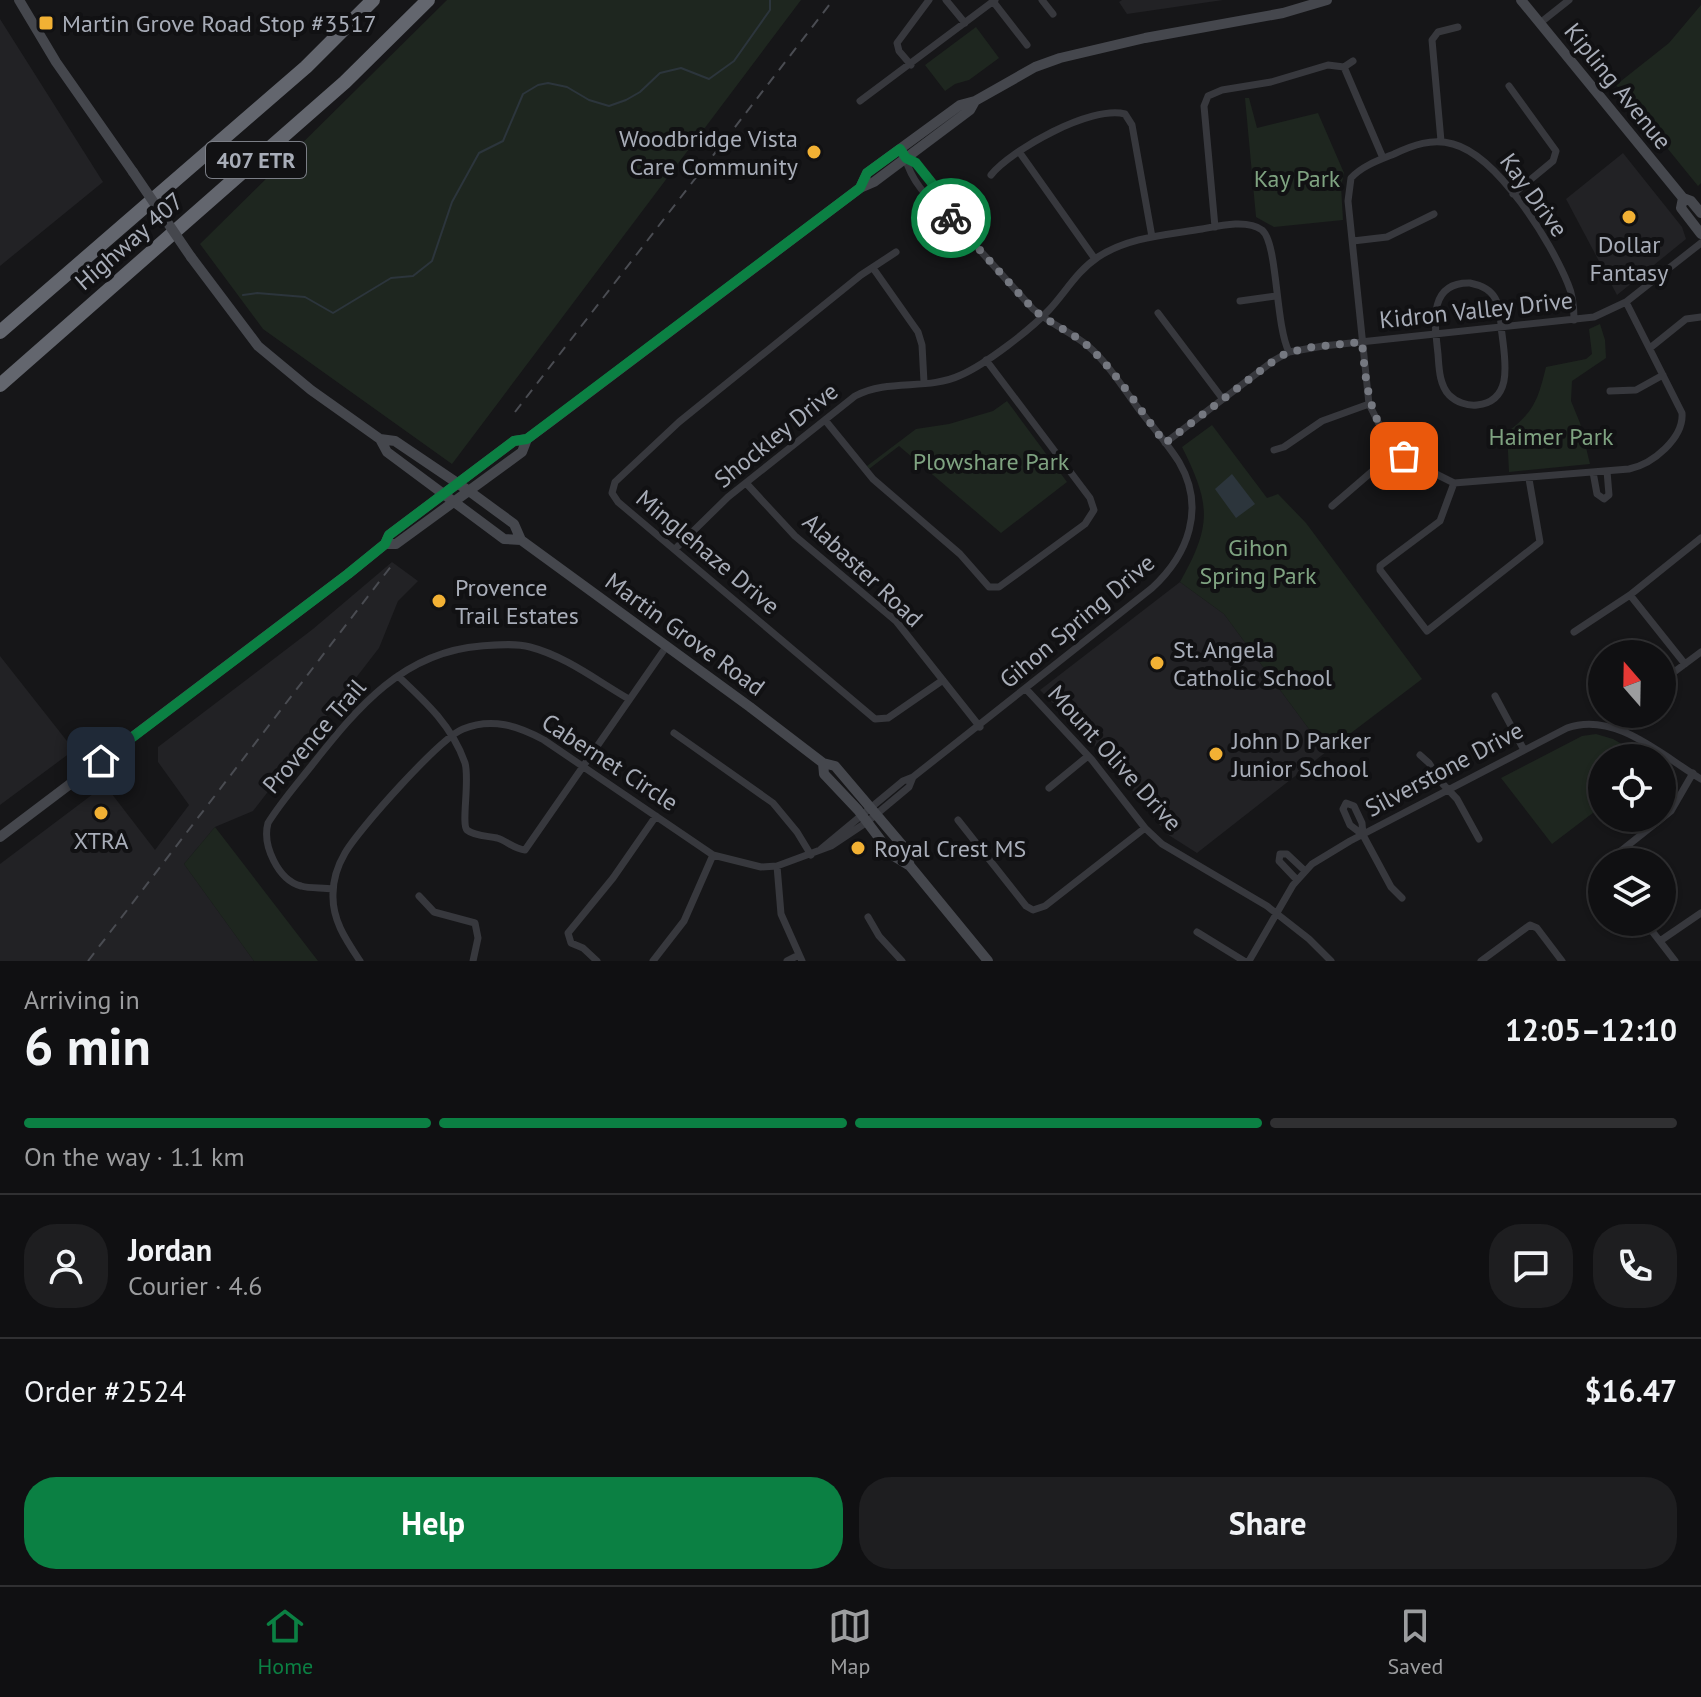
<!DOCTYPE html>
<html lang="en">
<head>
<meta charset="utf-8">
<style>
  body { margin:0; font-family:"PT Sans",sans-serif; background:#1e1e20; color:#f1f3f6; height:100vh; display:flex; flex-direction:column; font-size:30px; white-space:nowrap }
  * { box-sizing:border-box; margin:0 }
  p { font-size:26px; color:#9c9d9f }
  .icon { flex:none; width:44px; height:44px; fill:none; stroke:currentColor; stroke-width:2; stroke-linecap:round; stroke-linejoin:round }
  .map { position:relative; height:961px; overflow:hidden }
  .details { display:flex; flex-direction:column; background:#101012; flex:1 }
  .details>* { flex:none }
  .needle { width:52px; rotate:340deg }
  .buttons { position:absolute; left:1588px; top:640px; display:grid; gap:16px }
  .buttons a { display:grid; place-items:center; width:88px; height:88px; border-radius:50%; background:#101012; box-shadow:0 2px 6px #0004,0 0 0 2px #303032; font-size:40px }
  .pin { position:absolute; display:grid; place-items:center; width:68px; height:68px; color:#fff; margin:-34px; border-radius:16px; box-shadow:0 4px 12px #0006 }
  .courier { position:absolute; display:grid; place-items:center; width:80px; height:80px; margin:-40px; border:6px solid #0b8043; border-radius:50%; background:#fff; color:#222; box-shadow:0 2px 10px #0007 }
  .summary em { font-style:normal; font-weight:600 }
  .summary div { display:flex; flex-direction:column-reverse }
  .summary { display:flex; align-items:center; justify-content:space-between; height:136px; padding:0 24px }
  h1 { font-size:52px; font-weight:600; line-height:60px }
  .bar { display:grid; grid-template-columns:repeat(4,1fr); gap:12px 8px; align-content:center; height:96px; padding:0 24px }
  .bar i { height:10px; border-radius:6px; background:#303032 }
  .bar .selected { background:#0b8043 }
  .bar p { grid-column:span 4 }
  .line { display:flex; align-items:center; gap:20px; padding:0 24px; border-top:2px solid #303032 }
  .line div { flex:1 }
  .round { display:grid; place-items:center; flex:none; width:84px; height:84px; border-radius:32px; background:#1e1e20 }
  .cta { display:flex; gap:16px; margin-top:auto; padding:16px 24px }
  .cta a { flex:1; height:92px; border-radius:32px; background:#0b8043; color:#fff; font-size:32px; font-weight:600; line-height:92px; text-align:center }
  .cta a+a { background:#1e1e20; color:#f1f3f6 }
  .tab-bar { display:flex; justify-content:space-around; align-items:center; height:112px; border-top:2px solid #303032; background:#101012; font-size:22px; color:#9c9d9f }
  .tab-bar a { display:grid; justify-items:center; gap:4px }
  .tab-bar .selected { color:#0b8043 }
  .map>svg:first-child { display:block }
</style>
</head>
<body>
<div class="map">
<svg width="1701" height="961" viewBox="0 0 1701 961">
  <rect width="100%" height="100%" fill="#161618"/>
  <path fill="#222225" d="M1122,0H1223L1127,14L1119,2Z
    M0,19L103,182L0,266Z
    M1623,153L1682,227L1686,239L1617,295L1566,199Z
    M392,562L418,581L398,601L379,648L253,811L215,827L184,864L254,961H0V864L105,785L155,850L189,805L158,762V747L313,629Z
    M1180,582L1224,614L1326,752L1197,853L1167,834L1106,757L1040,690Z
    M0,656L74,750L0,805Z"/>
  <path fill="#1e261f" d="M447,0H801L452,464L263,329L200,244Z
    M1701,5V183L1698,186L1616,85L1669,43Z
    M976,27L999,58L969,80L955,84L945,91L925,65Z
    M1245,98H1249L1257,128L1318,113L1344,173L1341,186L1343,220L1274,227L1256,217Z
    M1600,324L1605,340L1606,358L1572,381L1571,401L1580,423L1590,464L1509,472L1507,432C1534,412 1538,400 1546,367L1586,359L1592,354L1589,329Z
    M1007,401L1067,482L1001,533L899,446L869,469L867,466L916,429L949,424L993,411Z
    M1212,425L1267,498L1278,494L1306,523L1422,679L1326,752L1224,614L1180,582C1212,525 1211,505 1182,447Z
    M1596,734L1613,739L1646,758H1602V806L1552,844L1501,778L1582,736Z
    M215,827L318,961H254L184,864Z"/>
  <path fill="#2c353c" d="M1232,474L1255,504L1236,518L1215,489Z"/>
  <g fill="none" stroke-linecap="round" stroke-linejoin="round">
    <path stroke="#2c353c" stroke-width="2" d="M243,295L257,293L305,297L333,313L391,278L413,276L432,261L452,202L479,153L503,141L523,94L538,85L548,83L567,87L589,100L609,106L626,100L640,92L660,73L681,68L709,79L734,61L770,10V0"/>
    <path stroke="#37383d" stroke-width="7" d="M946,0L965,23
      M992,0L1027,45
      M1042,0L1053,14
      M1540,23L1569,0
      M911,65L899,51L897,43L929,0
      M1344,67L1383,158
      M1509,86L1556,151L1553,161L1513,194
      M860,101L995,0
      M1441,141L1432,40L1438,32L1458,27
      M1020,153L1095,259
      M906,158C925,167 941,192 947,212
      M991,175C1011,150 1091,105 1125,114L1132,125L1152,237
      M1215,227L1204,106L1208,96L1222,90L1271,82L1328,65L1344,67L1353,61
      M1353,241L1387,237L1434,214
      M896,252L861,275L679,422L615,482L612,493L618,502L875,719L888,718L943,680
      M873,268L918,332L922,345L924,382
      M1470,283C1480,285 1490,289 1495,298C1502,309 1500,323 1502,334C1505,360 1514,401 1477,405C1467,406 1456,402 1449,395C1439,384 1439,367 1438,354C1435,325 1427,282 1470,283Z
      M1240,301L1276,296
      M1158,313L1222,398
      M1574,320C1574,309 1573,295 1568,284C1551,242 1498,156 1453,144C1432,138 1413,145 1394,154C1379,160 1362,166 1351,178L1348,201L1369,404L1383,432L1397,450L1414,463L1454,483L1629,469C1653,464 1684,438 1682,413L1626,302
      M1650,348L1686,319L1701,317
      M1610,391L1636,390L1663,375
      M825,420L873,479L960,554L989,587H999L1085,524L1094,510L1090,498L986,360
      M1165,443L1273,361L1289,352L1323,346L1594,317L1626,302L1701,243
      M1274,450L1284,447L1322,421L1369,404
      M1593,472L1597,494L1604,499L1609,495L1607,471
      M746,483L795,536L896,621L980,727
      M1454,483L1440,521L1380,566V570L1427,631L1540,542L1529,479
      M1332,506L1397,450
      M675,549L728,497L855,396C889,378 927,391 961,375C986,364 1030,330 1049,310C1065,293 1077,271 1098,257C1129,237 1166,235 1202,229C1218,226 1247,219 1262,230C1278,243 1275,324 1289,352
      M1630,595L1685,664
      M1574,632L1630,595L1701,538
      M398,676C426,702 452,726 465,763C470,780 461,824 467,830C474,836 488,836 497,838C507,841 514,849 525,850L666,647
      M1662,681L1701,652
      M1026,689L1092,760L1145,828L1162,844L1267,906L1309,939L1331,961
      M1495,696L1524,750
      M1623,731L1634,714
      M674,733L773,803L797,832L811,855
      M1420,755L1429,763L1440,781L1457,799L1479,839
      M1049,788L1088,756
      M1346,803L1354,806L1362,823L1363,835L1350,825L1343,809Z
      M958,820L1026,906L1033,910L1045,906L1145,828
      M1363,835L1391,887L1402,898
      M821,849L903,781L913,777L1152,588C1188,555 1206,508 1179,462C1167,443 1152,426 1138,408C1123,388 1108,363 1088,346C1071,332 1050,324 1033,309L947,214C928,200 911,180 905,157
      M1607,862L1671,811L1693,773
      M777,866L781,914L802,961
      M1297,880L1279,861L1280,854H1287L1304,870
      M333,889C323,887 311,889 301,886C278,880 262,845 268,823C281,802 297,784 312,765C358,707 403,652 481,646C497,645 515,643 530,647C565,656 596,680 627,698
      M419,896L434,912L475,923L478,938L473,961
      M868,917L879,936L902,961
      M1645,922L1675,961
      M1197,932L1244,961
      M1660,941L1701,913
      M360,961C346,940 332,920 333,894C333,880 338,865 345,853C358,830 440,738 463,729C492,717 518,726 544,740L713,855L761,867L777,866L831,846L867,822L909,787L913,777
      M597,961L583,948L571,943L568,933L613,878L656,816
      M653,961L684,921L713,855
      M787,961L799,955
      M1249,961L1293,885L1312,864L1350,841L1567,728C1615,711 1661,755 1701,779
      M1481,961L1530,925L1537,928L1562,961"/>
    <path stroke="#45474d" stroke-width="10" d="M19,0L56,62L133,172
      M1521,0L1683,198L1691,201L1701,213
      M860,188L867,173L960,105L975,101L1035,67L1060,58L1145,38L1283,13L1327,0
      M1683,198L1681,208L1701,234
      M191,257L258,346L311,390L380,439L387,452L504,539L521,540
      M380,439L395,441L469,491L514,524L521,540L750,707L823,763L835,766L903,846L910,866L988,961
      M385,544H396L522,452L527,439
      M823,763L824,774L858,810L892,855L910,866
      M0,837L348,574L385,544L389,535L514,441L527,439L550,422L860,188L874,182L970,110L975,101"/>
    <path stroke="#63666e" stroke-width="14" d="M0,332L306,67L373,0
      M0,385L345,82L428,0"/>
    <path stroke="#4a4c52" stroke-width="2" stroke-dasharray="10 8" stroke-linecap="butt" d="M515,412L833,0
      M88,961L392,565"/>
    <path stroke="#45474d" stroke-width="10" d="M133,172L191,257"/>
  </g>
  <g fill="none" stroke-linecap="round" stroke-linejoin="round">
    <path stroke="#757880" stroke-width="8" stroke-dasharray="0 14.4" d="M951,218L1033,309C1050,324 1073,332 1090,348C1118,374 1142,413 1165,443L1280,356L1305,348L1362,342C1366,385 1369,426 1404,456"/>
    <path stroke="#0b8043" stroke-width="10" d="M101,761L348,574L385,544L389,535L514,441L527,439L860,188L867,173L900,149L906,158L916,163L943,197L951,218"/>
  </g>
  <g fill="#f2b134" stroke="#111113" stroke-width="3">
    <rect x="38" y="15" width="16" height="16" rx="4"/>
    <circle cx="814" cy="152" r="8"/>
    <circle cx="1629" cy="217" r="8"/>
    <circle cx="439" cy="601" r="8"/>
    <circle cx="1157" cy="663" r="8"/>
    <circle cx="1216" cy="754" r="8"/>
    <circle cx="101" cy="813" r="8"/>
    <circle cx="858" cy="848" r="8"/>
  </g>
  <g text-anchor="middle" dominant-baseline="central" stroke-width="8" stroke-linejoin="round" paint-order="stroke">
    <rect fill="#111113" stroke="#7b7e86" stroke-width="2" x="206" y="142" width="100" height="36" rx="6"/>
    <g font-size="22" font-weight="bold" fill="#a8adb8">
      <text x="256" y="160">407 ETR</text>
    </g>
    <g font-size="24" fill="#a8adb8" stroke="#111113" text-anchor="start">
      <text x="62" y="23">Martin Grove Road Stop #3517</text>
      <text x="798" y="138" text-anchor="end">Woodbridge Vista<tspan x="798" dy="28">Care Community</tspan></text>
      <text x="1629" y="244" text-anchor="middle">Dollar<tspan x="1629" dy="28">Fantasy</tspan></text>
      <text x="455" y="587">Provence<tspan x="455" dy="28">Trail Estates</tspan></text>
      <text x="1173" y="649">St. Angela<tspan x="1173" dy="28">Catholic School</tspan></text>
      <text x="1232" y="740">John D Parker<tspan x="1232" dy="28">Junior School</tspan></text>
      <text x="101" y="840" text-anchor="middle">XTRA</text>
      <text x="874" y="848">Royal Crest MS</text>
    </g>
    <g font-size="24" fill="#a8adb8" stroke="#111113">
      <text transform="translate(1618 86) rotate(51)">Kipling Avenue</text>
      <text transform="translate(1534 195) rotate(54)">Kay Drive</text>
      <text transform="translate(129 241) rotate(-41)">Highway 407</text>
      <text transform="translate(1476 310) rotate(-6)">Kidron Valley Drive</text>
      <text transform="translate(776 435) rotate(-39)">Shockley Drive</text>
      <text transform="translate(708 552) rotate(40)">Minglehaze Drive</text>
      <text transform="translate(863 570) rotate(43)">Alabaster Road</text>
      <text transform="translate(1077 621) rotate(-40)">Gihon Spring Drive</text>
      <text transform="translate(685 634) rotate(36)">Martin Grove Road</text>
      <text transform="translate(314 736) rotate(-49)">Provence Trail</text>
      <text transform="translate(1115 758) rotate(48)">Mount Olive Drive</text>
      <text transform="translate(610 762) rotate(33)">Cabernet Circle</text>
      <text transform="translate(1444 769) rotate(-28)">Silverstone Drive</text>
    </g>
    <g font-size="24" fill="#7fa381" stroke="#111113">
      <text x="1297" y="178">Kay Park</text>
      <text x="1551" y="436">Haimer Park</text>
      <text x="991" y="461">Plowshare Park</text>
      <text x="1258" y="547">Gihon<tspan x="1258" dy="28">Spring Park</tspan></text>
    </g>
  </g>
</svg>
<div class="buttons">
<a><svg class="needle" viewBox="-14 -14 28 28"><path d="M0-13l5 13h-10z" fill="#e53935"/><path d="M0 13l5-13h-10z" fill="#9c9d9f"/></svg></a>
<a><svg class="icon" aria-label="locate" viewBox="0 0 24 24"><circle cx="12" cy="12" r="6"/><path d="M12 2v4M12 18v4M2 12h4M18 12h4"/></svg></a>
<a><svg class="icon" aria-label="layers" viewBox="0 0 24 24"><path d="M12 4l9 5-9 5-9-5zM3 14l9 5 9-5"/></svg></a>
</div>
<div class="pin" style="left:1404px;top:456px;background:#ea580c"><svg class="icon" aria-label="bag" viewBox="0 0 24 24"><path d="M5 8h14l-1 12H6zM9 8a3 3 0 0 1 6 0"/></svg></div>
<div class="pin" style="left:101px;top:761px;background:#1f2937"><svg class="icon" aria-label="home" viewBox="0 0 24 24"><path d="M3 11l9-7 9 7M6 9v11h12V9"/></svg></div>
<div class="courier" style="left:951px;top:218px"><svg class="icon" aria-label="bike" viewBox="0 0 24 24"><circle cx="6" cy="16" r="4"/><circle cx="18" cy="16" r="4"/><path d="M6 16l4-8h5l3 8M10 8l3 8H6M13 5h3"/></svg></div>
</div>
<section class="details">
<div class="summary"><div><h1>6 min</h1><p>Arriving in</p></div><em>12:05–12:10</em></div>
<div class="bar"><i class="selected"></i><i class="selected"></i><i class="selected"></i><i></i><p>On the way · 1.1 km</p></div>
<div class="line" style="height:144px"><a class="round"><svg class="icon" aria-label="person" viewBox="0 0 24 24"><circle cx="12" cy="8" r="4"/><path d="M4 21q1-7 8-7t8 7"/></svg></a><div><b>Jordan</b><p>Courier · 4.6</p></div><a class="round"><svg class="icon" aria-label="chat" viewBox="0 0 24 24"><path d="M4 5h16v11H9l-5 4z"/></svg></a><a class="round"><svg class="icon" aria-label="phone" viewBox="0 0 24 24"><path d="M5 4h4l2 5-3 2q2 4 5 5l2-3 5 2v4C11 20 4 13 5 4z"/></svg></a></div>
<div class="line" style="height:104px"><div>Order #2524</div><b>$16.47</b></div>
<div class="cta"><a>Help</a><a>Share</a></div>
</section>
<nav class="tab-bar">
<a class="selected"><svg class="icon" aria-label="home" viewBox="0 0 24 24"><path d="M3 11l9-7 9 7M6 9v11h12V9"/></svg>Home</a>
<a><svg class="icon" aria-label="map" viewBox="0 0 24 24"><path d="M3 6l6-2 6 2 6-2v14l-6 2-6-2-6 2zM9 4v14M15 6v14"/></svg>Map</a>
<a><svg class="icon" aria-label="saved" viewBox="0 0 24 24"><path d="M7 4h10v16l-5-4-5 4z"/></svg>Saved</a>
</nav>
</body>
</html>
